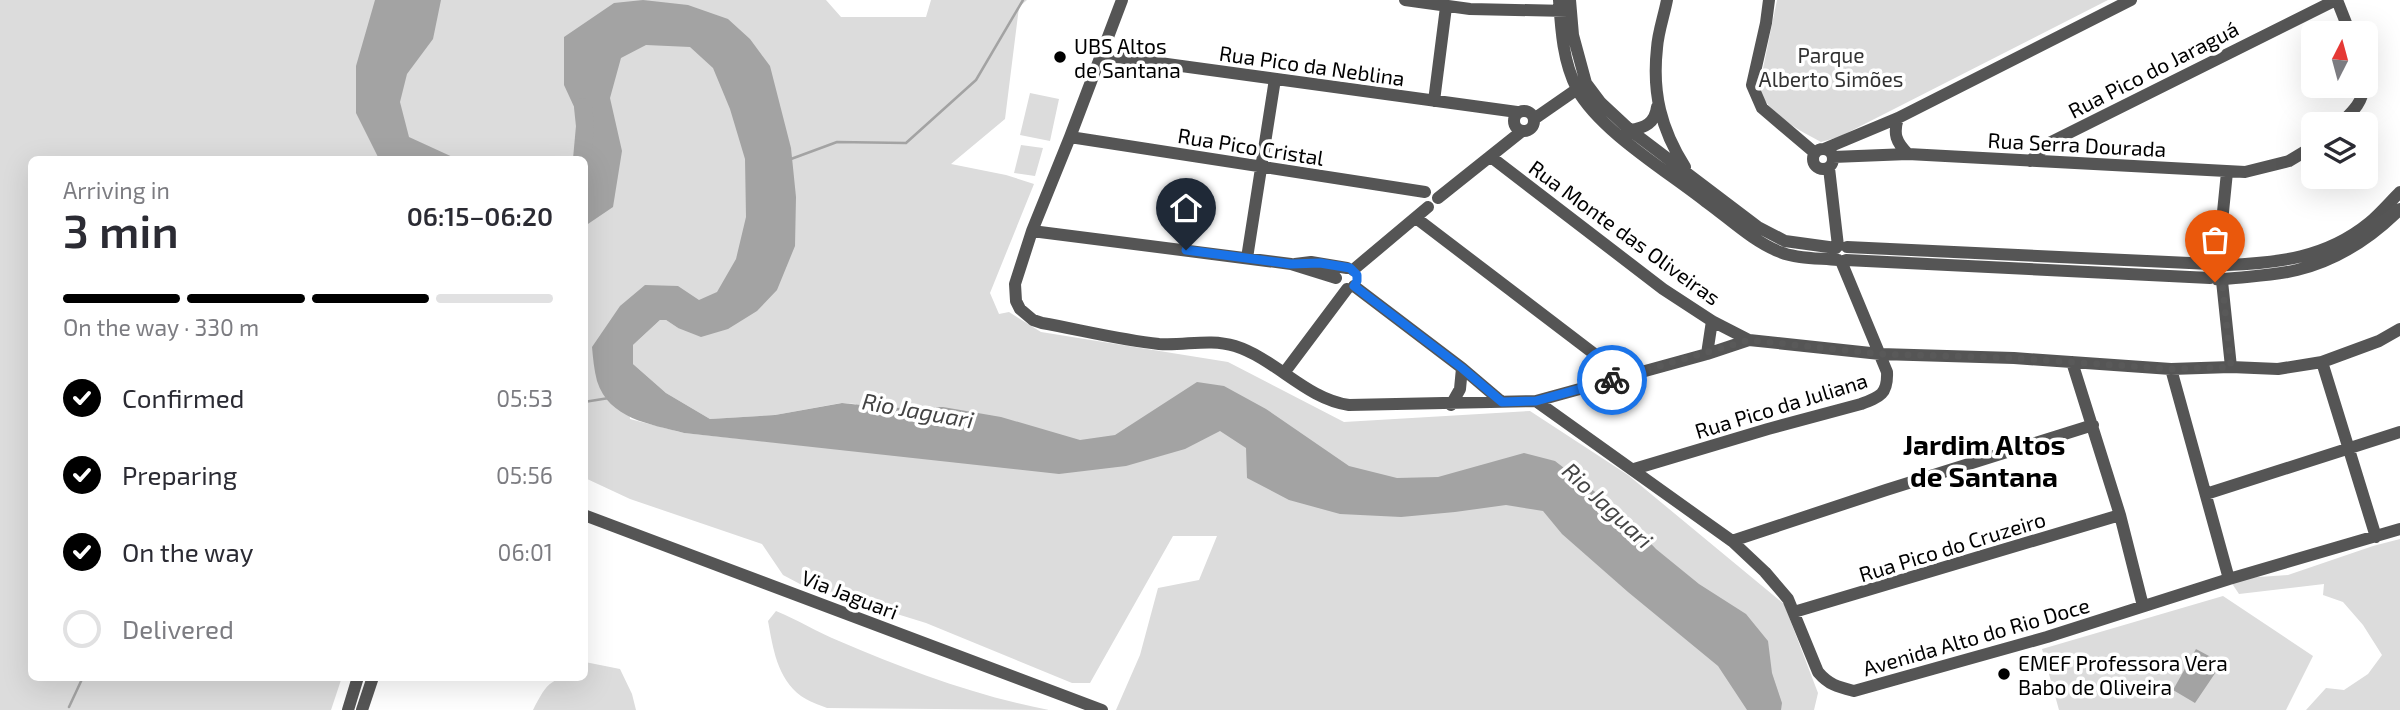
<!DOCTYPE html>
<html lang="en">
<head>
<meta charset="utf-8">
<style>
  body { margin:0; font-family:"Exo 2",sans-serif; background:#f2f2f3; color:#2b2b33; height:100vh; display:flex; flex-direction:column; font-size:26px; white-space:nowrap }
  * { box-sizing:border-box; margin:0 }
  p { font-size:23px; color:#7c7c81 }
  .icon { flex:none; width:38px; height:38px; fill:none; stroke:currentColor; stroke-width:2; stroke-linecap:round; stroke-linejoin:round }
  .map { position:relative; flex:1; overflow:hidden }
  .panel { position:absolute; left:28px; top:156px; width:560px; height:525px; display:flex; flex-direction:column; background:#fff; border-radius:10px; box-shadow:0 7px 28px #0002 }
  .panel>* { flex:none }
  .needle { width:46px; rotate:6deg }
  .controls { position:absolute; left:2301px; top:21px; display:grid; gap:14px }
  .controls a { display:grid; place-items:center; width:77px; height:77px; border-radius:10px; background:#fff; box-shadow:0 7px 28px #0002; font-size:35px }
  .pin { position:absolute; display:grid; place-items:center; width:60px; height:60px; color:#fff; margin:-72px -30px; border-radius:50% 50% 50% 0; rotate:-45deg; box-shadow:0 0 7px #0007 }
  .pin .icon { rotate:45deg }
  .courier { position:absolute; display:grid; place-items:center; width:70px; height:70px; margin:-35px; border:5px solid #1a73e8; border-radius:50%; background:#fff; color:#222; box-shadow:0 2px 9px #0007 }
  .head em { font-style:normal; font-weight:600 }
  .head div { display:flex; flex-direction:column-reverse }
  .head { display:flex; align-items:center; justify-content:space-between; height:119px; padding:0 35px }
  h1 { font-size:46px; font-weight:600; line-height:52px }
  .bar { display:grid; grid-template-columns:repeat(4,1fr); gap:10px 7px; align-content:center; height:84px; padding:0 35px }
  .bar i { height:9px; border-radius:5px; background:#e1e1e2 }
  .bar .selected { background:#000 }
  .bar p { grid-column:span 4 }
  ol { padding:0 35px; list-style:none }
  li { display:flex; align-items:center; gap:21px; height:77px }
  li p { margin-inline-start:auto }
  li .icon { padding:7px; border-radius:50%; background:#000; color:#fff; stroke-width:4 }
  li:last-child { color:#7c7c81 }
  li i { width:38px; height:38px; border:4px solid #e1e1e2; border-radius:50% }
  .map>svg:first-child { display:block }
</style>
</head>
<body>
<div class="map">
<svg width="2400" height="710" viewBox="0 0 2400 710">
  <rect width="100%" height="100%" fill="#fff"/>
  <path fill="#dcdcdc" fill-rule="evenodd" d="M0,0H826L841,17H926L931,0H1027L1019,7L1005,119L951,164L1006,175L1034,184L990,293L999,314L1009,312L1041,332L1228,362L1344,422L1530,411L1628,475L1784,604L1818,693L1814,710H1116L1140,655L1158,588L1199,580L1217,536H1173L1090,683H1072L926,623L800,584L783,575L762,544L630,499L585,478L584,159H32V677H342L331,710H0ZM620,306L703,316L678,328L666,320H660L633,345V364L666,393L710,419L775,415L841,403L856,404L839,449L684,433L630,419Z
    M1777,0H2108L1839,137L1821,142C1797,129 1768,115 1759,88Z
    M1030,93L1059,99L1050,141L1020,135Z
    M1021,145L1043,148L1035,176L1014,173Z
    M2400,539V710H2306L2326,688L2344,690L2368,674L2382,655L2363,625L2343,602L2323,595L2324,584L2239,594L2229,579L2288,575L2373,546Z
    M2223,596L2313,656L2286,710H2059L2042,649Z
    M776,611C798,620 817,632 839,641C907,670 976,696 1049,710L827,708C819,705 808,701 801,696C777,678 773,648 768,621Z
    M585,662L620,669L632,694L636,710H533C548,681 551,677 584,677Z"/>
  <path fill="#a3a3a3" d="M375,0H441L433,39L407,74L400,102L409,137L457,159H379L356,113V66Z
    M643,0L688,5L728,19L750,39L770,66L791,148L796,197L795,246L777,290L757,311L728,329L701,337L678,328L666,320H660L633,345V364L666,393L710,419L775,415L842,403L889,408L943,407L1001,417L1080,440L1115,435L1197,382L1224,386L1266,409L1349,466L1397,478L1438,477L1524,453L1555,461L1621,512L1656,549L1699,584L1746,614L1768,641L1772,673L1782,703L1781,710H1747L1718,666L1628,592L1562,534L1543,511L1506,505L1455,512L1401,517L1340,514L1289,500L1247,478L1246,448L1220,431L1185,449L1126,466L1059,474L684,433C650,424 609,419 597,381C594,370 593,358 592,347L620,306L645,285L678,286L699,300L717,292L736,259L746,217L745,159L730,109L713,68L690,47L646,45L621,58L610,98L622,151L613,207L585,226V163L590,156L588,137L564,85V37L614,3Z
    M2196,649L2222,663L2195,703L2173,690Z"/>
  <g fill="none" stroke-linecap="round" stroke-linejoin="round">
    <path stroke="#a3a3a3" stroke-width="2.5" d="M791,159L837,142L906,143L976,80L1023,0
      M584,402L609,398
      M69,707L83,677"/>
    <path stroke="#a3a3a3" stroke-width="18" d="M582,159L585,126L583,107"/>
    <path stroke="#555" stroke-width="12" d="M1122,0L1070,137L1032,231L1015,284L1016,301L1020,309L1033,320L1042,323C1081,330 1120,340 1159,344C1185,346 1209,338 1235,346C1276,359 1306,399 1349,405L1536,401L1732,541L1765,572L1788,599L1818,672C1829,685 1838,687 1854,691L2047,637L2229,579L2400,529
      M1405,0L1470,9L1568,11
      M1559,0C1561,30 1563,62 1577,89C1600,131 1667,171 1705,201C1729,218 1752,241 1780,252C1797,259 1820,258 1838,260
      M1570,0L1573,35L1586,83L1601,103L1630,130L1758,227L1785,241L1836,248
      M1667,0C1664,16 1658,32 1657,48C1652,93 1661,129 1685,167
      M1769,0L1766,23L1752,85L1762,108L1815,153
      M2337,0L2350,33
      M1101,55L1517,112
      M1434,101L1446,7
      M1514 121a10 10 0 1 1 20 0a10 10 0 1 1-20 0Z
      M1898,118C1893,134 1896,142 1908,154
      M1534,119L1583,85
      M2340,124C2351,113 2364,102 2363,86
      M1630,130C1645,128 1655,123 1657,107
      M1070,137L1425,192
      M1813 159a10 10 0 1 1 20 0a10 10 0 1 1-20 0Z
      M1824,149L1898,118L2131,0
      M1491,157L1663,289L1712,321L1749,340L1880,354L2014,358L2171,369L2231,367L2278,369L2322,362L2379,341L2400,329
      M1833,157L1908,154L2245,172L2289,161L2314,146
      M2030,161L2049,143L2336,0
      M1829,168L1838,246
      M1438,198L1522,131
      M1416,218L1597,356L1630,375
      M1032,231L1291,264L1336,278
      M1847,247L2211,264
      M1247,258L1275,79
      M1846,260L2210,278
      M2218,262L2227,172
      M1295,264L1311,262L1347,268
      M2226,265C2278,263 2326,258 2369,223C2380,214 2390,202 2400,192
      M1353,270L1428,207
      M2225,279C2249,276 2274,276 2297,270C2338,260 2371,238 2400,209
      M2222,281L2231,367
      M1354,286L1462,368L1502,402
      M1707,354L1712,321
      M2072,362L2120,515L2143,606
      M2322,362L2376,537
      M2171,369L2229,579
      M1284,373L1347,289
      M1592,386L1597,356
      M1536,401L1707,354L1749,340
      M1451,405L1460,389L1462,368
      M1634,469L1768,429L1861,404C1880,397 1888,394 1887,372L1841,261
      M2206,494L2400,432
      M584,515L1102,710
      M1732,541L1886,490L2093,425
      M1794,612L2120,515
      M348,710L358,677
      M362,710L373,677"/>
  </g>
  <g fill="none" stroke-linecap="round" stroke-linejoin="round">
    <path stroke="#595959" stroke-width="7" stroke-dasharray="0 12.6" d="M1612,380L1749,340L1880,354L2014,358L2171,369L2231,367L2222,281L2215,282"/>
    <path stroke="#1a73e8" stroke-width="9" d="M1186,250L1291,264L1320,263L1350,268L1357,275V281L1354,286L1462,368L1502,402L1536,401L1612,380"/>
  </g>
  <g fill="#000" stroke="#fff" stroke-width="2.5">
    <circle cx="1060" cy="57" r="7"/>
    <circle cx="2004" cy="674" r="7"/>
  </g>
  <g text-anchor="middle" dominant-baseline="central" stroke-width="7" stroke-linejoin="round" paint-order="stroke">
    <g font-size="21" fill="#000" stroke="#fff" text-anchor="start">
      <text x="1074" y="45">UBS Altos<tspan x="1074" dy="24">de Santana</tspan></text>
      <text x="2018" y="662">EMEF Professora Vera<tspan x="2018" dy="24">Babo de Oliveira</tspan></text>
    </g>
    <g font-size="21" fill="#333" stroke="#fff">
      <text x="1831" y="54">Parque<tspan x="1831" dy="24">Alberto Simões</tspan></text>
    </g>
    <g font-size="21" fill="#000" stroke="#fff">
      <text transform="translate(1312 65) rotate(8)">Rua Pico da Neblina</text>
      <text transform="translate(2153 69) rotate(-27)">Rua Pico do Jaraguá</text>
      <text transform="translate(2077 144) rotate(3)">Rua Serra Dourada</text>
      <text transform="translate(1251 146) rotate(9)">Rua Pico Cristal</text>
      <text transform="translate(1625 232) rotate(36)">Rua Monte das Oliveiras</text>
      <text transform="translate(1781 405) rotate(-17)">Rua Pico da Juliana</text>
      <text transform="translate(1952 546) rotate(-17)">Rua Pico do Cruzeiro</text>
      <text transform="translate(850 594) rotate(21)">Via Jaguari</text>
      <text transform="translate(1976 636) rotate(-16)">Avenida Alto do Rio Doce</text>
    </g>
    <g font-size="23" font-style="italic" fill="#444" stroke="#fff">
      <text transform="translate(918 410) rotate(10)">Rio Jaguari</text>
      <text transform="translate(1608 505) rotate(43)">Rio Jaguari</text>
    </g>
    <g font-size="28" font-weight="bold" fill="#000" stroke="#fff">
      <text x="1984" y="444">Jardim Altos<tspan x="1984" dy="32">de Santana</tspan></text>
    </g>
  </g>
</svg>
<div class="controls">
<a><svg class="needle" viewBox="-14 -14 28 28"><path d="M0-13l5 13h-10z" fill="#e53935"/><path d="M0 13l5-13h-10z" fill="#7c7c81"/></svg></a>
<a><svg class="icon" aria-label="layers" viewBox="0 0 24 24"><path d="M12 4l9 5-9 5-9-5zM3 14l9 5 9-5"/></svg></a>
</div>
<div class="pin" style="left:2215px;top:282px;background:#ea580c"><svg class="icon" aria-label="bag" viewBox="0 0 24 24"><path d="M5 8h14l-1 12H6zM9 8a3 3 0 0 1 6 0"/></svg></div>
<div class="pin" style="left:1186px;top:250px;background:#1f2937"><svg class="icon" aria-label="home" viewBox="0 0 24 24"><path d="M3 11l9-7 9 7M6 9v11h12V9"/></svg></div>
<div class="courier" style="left:1612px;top:380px"><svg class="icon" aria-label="bike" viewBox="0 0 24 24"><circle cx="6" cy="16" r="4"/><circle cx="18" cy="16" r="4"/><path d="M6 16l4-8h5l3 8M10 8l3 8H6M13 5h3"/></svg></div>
<section class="panel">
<div class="head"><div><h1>3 min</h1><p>Arriving in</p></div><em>06:15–06:20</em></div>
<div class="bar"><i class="selected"></i><i class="selected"></i><i class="selected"></i><i></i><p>On the way · 330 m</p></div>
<ol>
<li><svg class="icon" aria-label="check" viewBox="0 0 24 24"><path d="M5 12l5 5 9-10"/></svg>Confirmed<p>05:53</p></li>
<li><svg class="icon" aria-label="check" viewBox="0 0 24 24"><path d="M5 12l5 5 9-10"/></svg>Preparing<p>05:56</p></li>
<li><svg class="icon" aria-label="check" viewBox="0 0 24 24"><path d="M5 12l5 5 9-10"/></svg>On the way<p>06:01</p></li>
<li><i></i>Delivered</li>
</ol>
</section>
</div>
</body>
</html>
